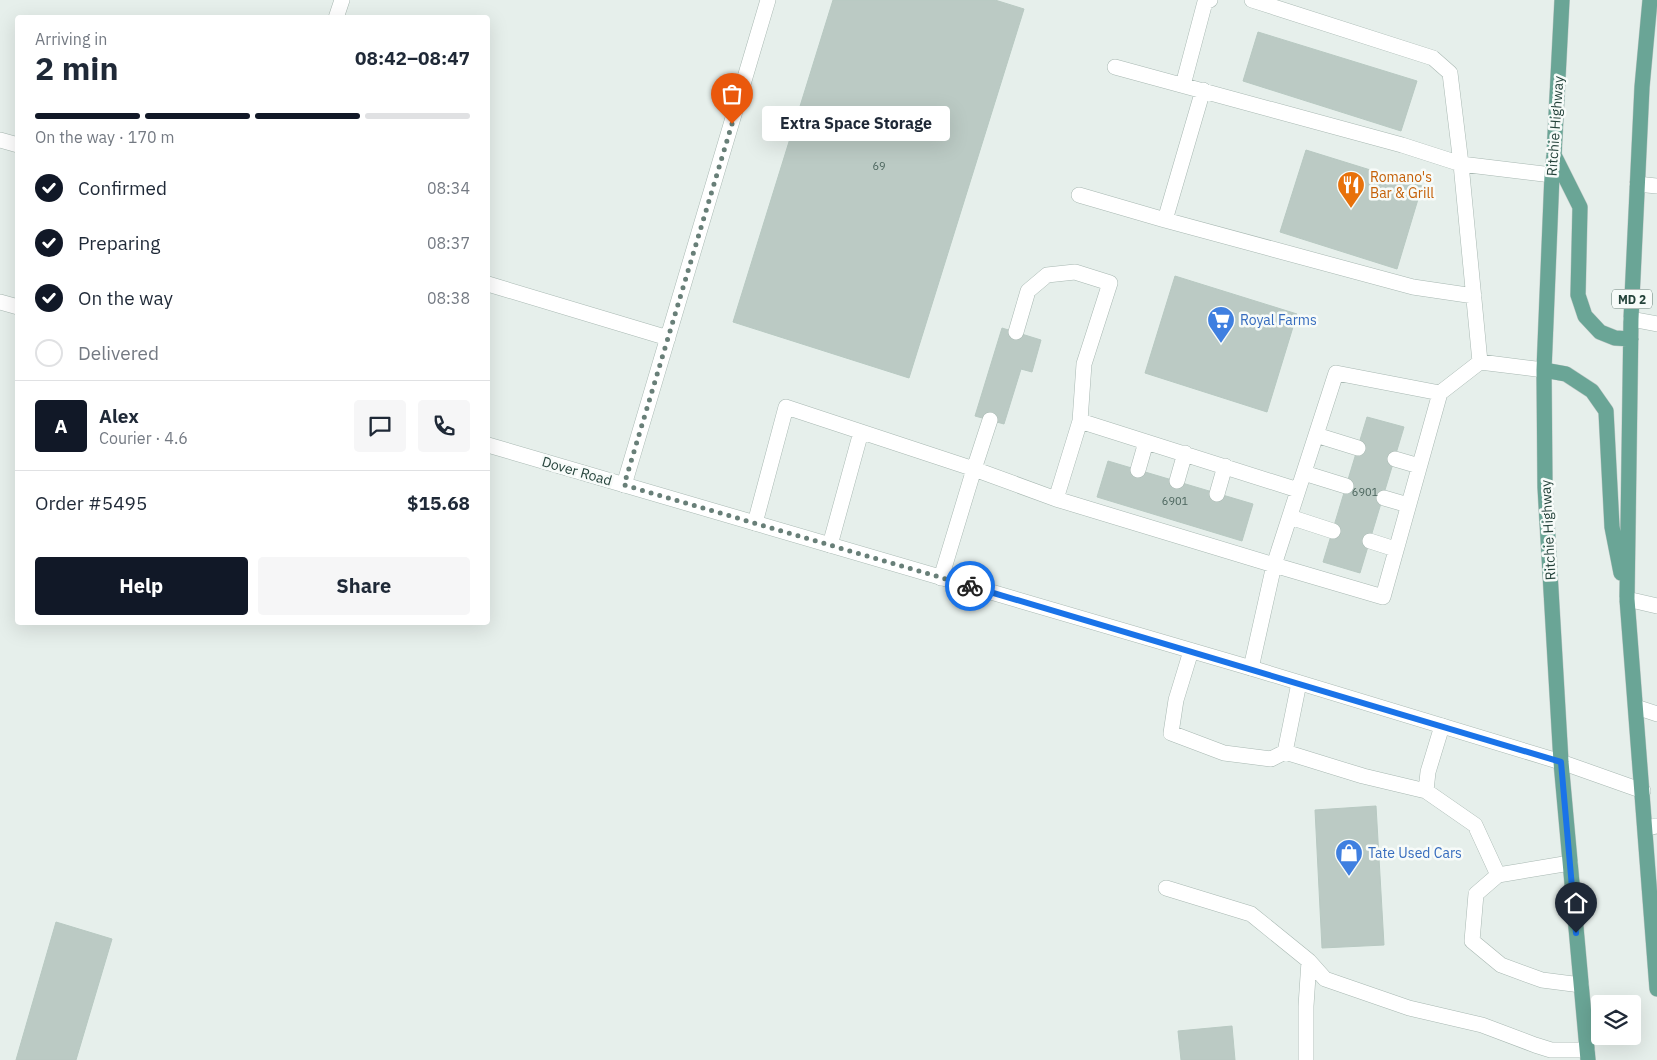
<!DOCTYPE html>
<html lang="en">
<head>
<meta charset="utf-8">
<style>
  body { margin:0; font-family:"IBM Plex Sans",sans-serif; background:#f6f6f7; color:#1f2937; height:100vh; display:flex; flex-direction:column; font-size:19px; white-space:nowrap }
  * { box-sizing:border-box; margin:0 }
  p { font-size:16px; color:#747a83 }
  .icon { flex:none; width:28px; height:28px; fill:none; stroke:currentColor; stroke-width:2; stroke-linecap:round; stroke-linejoin:round }
  .map { position:relative; flex:1; overflow:hidden }
  .panel { position:absolute; left:15px; top:15px; width:475px; height:610px; display:flex; flex-direction:column; background:#fff; border-radius:5px; box-shadow:0 5px 20px #0002 }
  .panel>* { flex:none }
  .fabs { position:absolute; left:1591px; top:995px; display:grid; gap:10px }
  .fabs a { display:grid; place-items:center; width:50px; height:50px; border-radius:5px; background:#fff; box-shadow:0 5px 20px #0002; font-size:25px }
  .pin { position:absolute; display:grid; place-items:center; width:42px; height:42px; color:#fff; margin:-51px -21px; border-radius:50% 50% 50% 0; rotate:-45deg; box-shadow:0 0 5px #0007 }
  .pin .icon { rotate:45deg }
  .courier { position:absolute; display:grid; place-items:center; width:50px; height:50px; margin:-25px; border:4px solid #1a73e8; border-radius:50%; background:#fff; color:#222; box-shadow:0 1px 6px #0007 }
  .bubble { position:absolute; height:35px; border-radius:5px; background:#fff; box-shadow:0 5px 20px #0002; font-size:16px; font-weight:700; line-height:35px; text-align:center }
  .headline em { font-style:normal; font-weight:700 }
  .headline div { display:flex; flex-direction:column-reverse }
  .headline { display:flex; align-items:center; justify-content:space-between; height:85px; padding:0 20px }
  h1 { font-size:32px; font-weight:700; line-height:38px }
  .bar { display:grid; grid-template-columns:repeat(4,1fr); gap:8px 5px; align-content:center; height:60px; padding:0 20px }
  .bar i { height:6px; border-radius:4px; background:#e0e1e3 }
  .bar .selected { background:#111827 }
  .bar p { grid-column:span 4 }
  .line { display:flex; align-items:center; gap:12px; padding:0 20px; border-top:1px solid #e0e1e3 }
  .line div { flex:1 }
  .round { display:grid; place-items:center; flex:none; width:52px; height:52px; border-radius:5px; background:#f6f6f7 }
  ol { padding:0 20px; list-style:none }
  li { display:flex; align-items:center; gap:15px; height:55px }
  li p { margin-inline-start:auto }
  li .icon { padding:5px; border-radius:50%; background:#111827; color:#fff; stroke-width:4 }
  li:last-child { color:#747a83 }
  li i { width:28px; height:28px; border:2px solid #e0e1e3; border-radius:50% }
  .action { display:flex; gap:10px; margin-top:auto; padding:10px 20px }
  .action a { flex:1; height:58px; border-radius:5px; background:#111827; color:#fff; font-size:20px; font-weight:700; line-height:58px; text-align:center }
  .action a+a { background:#f6f6f7; color:#1f2937 }
  .map>svg:first-child { display:block }
</style>
</head>
<body>
<div class="map">
<svg width="1657" height="1060" viewBox="0 0 1657 1060">
  <rect width="100%" height="100%" fill="#e6efeb"/>
  <path fill="#bbcac4" stroke="#b8c9c2" d="M833,0H995L1024,9L909,378L733,322Z
    M1258,32L1417,81L1401,131L1243,81Z
    M1306,150L1422,186L1397,269L1280,232Z
    M1175,276L1297,314L1267,412L1145,373Z
    M1002,328L1041,340L1032,372L1021,369L1004,424L975,416Z
    M1367,417L1404,427L1360,573L1323,562Z
    M1108,461L1253,504L1242,541L1097,497Z
    M1376,806L1384,945L1322,948L1315,810Z
    M56,922L112,939L76,1060H16Z
    M1232,1026L1235,1060H1181L1178,1031Z"/>
  <g fill="none" stroke-linecap="round" stroke-linejoin="round">
    <defs>
      <path id="service" d="M336,18L342,0
        M1115,67L1402,145L1461,164L1450,73L1433,58L1252,0
        M1183,85L1205,2L1210,0
        M1203,90L1165,220L1413,287L1474,296
        M0,140L18,145
        M1637,184L1657,186
        M1079,195L1165,220
        M488,284L668,338
        M1631,319L1657,324
        M1016,332L1028,291L1047,275L1075,272L1110,283L1084,364L1080,421
        M1480,362L1461,164L1552,175
        M1316,435L1358,448
        M1395,459L1419,466
        M1138,470L1146,442
        M1304,473L1346,486
        M1177,481L1185,453
        M624,485L768,0
        M1217,494L1225,466
        M1384,498L1408,505
        M1056,499L1080,421L1298,490
        M1290,517L1333,531
        M755,523L786,407L974,469L990,420
        M1370,541L1395,549
        M830,545L861,432
        M941,578L974,469L1056,499L1274,565L1336,373L1440,393
        M1627,599L1657,606
        M1191,651L1176,700L1171,733L1224,753L1271,759L1285,752L1299,683
        M1251,668L1274,565L1383,597L1440,393L1480,362L1544,370
        M1636,707L1657,714
        M1285,752L1363,776L1426,791L1475,825L1498,875
        M1426,791L1428,772L1442,726
        M1646,828L1657,826
        M1570,863L1498,875L1476,894L1472,941L1501,965L1542,980L1581,985
        M1166,888L1251,914L1309,961L1325,979L1409,1008L1482,1025L1535,1045L1551,1050H1587
        M1306,1060V1006L1309,961"/>
      <path id="minor" d="M0,302L18,307
        M488,445L1251,668L1561,762L1643,791"/>
      <path id="primary" d="M1562,0L1554,155L1552,175L1544,370L1545,487L1561,762L1588,1060
        M1650,0L1642,87L1631,319L1627,599L1657,989
        M1554,155L1580,207L1578,295L1585,316L1600,332L1615,338L1631,339
        M1544,370L1566,374L1592,391L1606,411L1612,527L1621,573"/>
    </defs>
    <use href="#service" stroke="#a8b8b2" stroke-width="16"/>
    <use href="#minor" stroke="#a8b8b2" stroke-width="16"/>
    <use href="#primary" stroke="#c2cac8" stroke-width="16"/>
    <use href="#service" stroke="#fff" stroke-width="15"/>
    <use href="#minor" stroke="#fff" stroke-width="15"/>
    <use href="#primary" stroke="#6aa596" stroke-width="15"/>
  </g>
  <g fill="none" stroke-linecap="round" stroke-linejoin="round">
    <path stroke="#687f78" stroke-width="5" stroke-dasharray="0 9" d="M732,124L624,485L970,586"/>
    <path stroke="#1a73e8" stroke-width="6" d="M970,586L1561,762L1576,933"/>
  </g>
  <defs>
    <symbol id="restaurant-pin" viewBox="-11 -11 22 30"><path d="M0 17L-7.5 6A9.5 9.5 0 1 1 7.5 6Z" fill="#e8710a" stroke="#f7fbf9"/><path d="M-5-6h1v4h1v-4h1v4h1v-4h1v5L-1.5 .5V6h-2V.5L-5-1ZM5-6V6H3V1.5H1.5Q1.5-4 5-6Z" fill="#fff"/></symbol>
    <symbol id="supermarket-pin" viewBox="-11 -11 22 30"><path d="M0 17L-7.5 6A9.5 9.5 0 1 1 7.5 6Z" fill="#3f7fe0" stroke="#f7fbf9"/><path d="M-6-5.5h2.5l.6 2H6L4.5 2H-2.5L-4.4-4H-6ZM-1.5 3.2a1.3 1.3 0 1 0 .1 0ZM3 3.2a1.3 1.3 0 1 0 .1 0Z" fill="#fff"/></symbol>
    <symbol id="shop-pin" viewBox="-11 -11 22 30"><path d="M0 17L-7.5 6A9.5 9.5 0 1 1 7.5 6Z" fill="#3f7fe0" stroke="#f7fbf9"/><path d="M-5-2.5h2.3a2.7 3.5 0 0 1 5.4 0H5L5.5 6h-11ZM-1.5-2.5h3a1.5 2.3 0 0 0-3 0Z" fill="#fff"/></symbol>
  </defs>
  <g fill-rule="evenodd">
    <use href="#restaurant-pin" x="1335" y="169" width="32" height="43"/>
    <use href="#supermarket-pin" x="1205" y="304" width="32" height="43"/>
    <use href="#shop-pin" x="1333" y="837" width="32" height="43"/>
  </g>
  <g text-anchor="middle" dominant-baseline="central" stroke-width="5" stroke-linejoin="round" paint-order="stroke">
    <g font-size="11" fill="#4a645c">
      <text x="879" y="166">69</text>
      <text x="1365" y="492">6901</text>
      <text x="1175" y="501">6901</text>
    </g>
    <rect fill="#f7fbf9" stroke="#637a73" stroke-width="1" x="1612" y="289.5" width="40" height="19" rx="4"/>
    <g font-size="12" font-weight="bold" fill="#24423a">
      <text x="1632" y="299">MD 2</text>
    </g>
    <g font-size="14" fill="#24423a" stroke="#f7fbf9">
      <text transform="translate(1555 126) rotate(-86)">Ritchie Highway</text>
      <text transform="translate(577 471) rotate(16)">Dover Road</text>
      <text transform="translate(1548 530) rotate(-93)">Ritchie Highway</text>
    </g>
    <g font-size="14" fill="#c56008" stroke="#f7fbf9" text-anchor="start">
      <text x="1370" y="177">Romano's<tspan x="1370" dy="16">Bar &amp; Grill</tspan></text>
    </g>
    <g font-size="14" fill="#366cbe" stroke="#f7fbf9" text-anchor="start">
      <text x="1240" y="320">Royal Farms</text>
      <text x="1368" y="853">Tate Used Cars</text>
    </g>
  </g>
</svg>
<div class="fabs">
<a><svg class="icon" aria-label="layers" viewBox="0 0 24 24"><path d="M12 4l9 5-9 5-9-5zM3 14l9 5 9-5"/></svg></a>
</div>
<div class="pin" style="left:732px;top:124px;background:#ea580c"><svg class="icon" aria-label="bag" viewBox="0 0 24 24"><path d="M5 8h14l-1 12H6zM9 8a3 3 0 0 1 6 0"/></svg></div>
<div class="pin" style="left:1576px;top:933px;background:#1f2937"><svg class="icon" aria-label="home" viewBox="0 0 24 24"><path d="M3 11l9-7 9 7M6 9v11h12V9"/></svg></div>
<div class="courier" style="left:970px;top:586px"><svg class="icon" aria-label="bike" viewBox="0 0 24 24"><circle cx="6" cy="16" r="4"/><circle cx="18" cy="16" r="4"/><path d="M6 16l4-8h5l3 8M10 8l3 8H6M13 5h3"/></svg></div>
<div class="bubble" style="left:762px;top:106px;width:188px">Extra Space Storage</div>
<section class="panel">
<div class="headline"><div><h1>2 min</h1><p>Arriving in</p></div><em>08:42–08:47</em></div>
<div class="bar"><i class="selected"></i><i class="selected"></i><i class="selected"></i><i></i><p>On the way · 170 m</p></div>
<ol>
<li><svg class="icon" aria-label="check" viewBox="0 0 24 24"><path d="M5 12l5 5 9-10"/></svg>Confirmed<p>08:34</p></li>
<li><svg class="icon" aria-label="check" viewBox="0 0 24 24"><path d="M5 12l5 5 9-10"/></svg>Preparing<p>08:37</p></li>
<li><svg class="icon" aria-label="check" viewBox="0 0 24 24"><path d="M5 12l5 5 9-10"/></svg>On the way<p>08:38</p></li>
<li><i></i>Delivered</li>
</ol>
<div class="line" style="height:90px"><b class="round" style="background:#111827;color:#fff">A</b><div><b>Alex</b><p>Courier · 4.6</p></div><a class="round"><svg class="icon" aria-label="chat" viewBox="0 0 24 24"><path d="M4 5h16v11H9l-5 4z"/></svg></a><a class="round"><svg class="icon" aria-label="phone" viewBox="0 0 24 24"><path d="M5 4h4l2 5-3 2q2 4 5 5l2-3 5 2v4C11 20 4 13 5 4z"/></svg></a></div>
<div class="line" style="height:65px"><div>Order #5495</div><b>$15.68</b></div>
<div class="action"><a>Help</a><a>Share</a></div>
</section>
</div>
</body>
</html>
